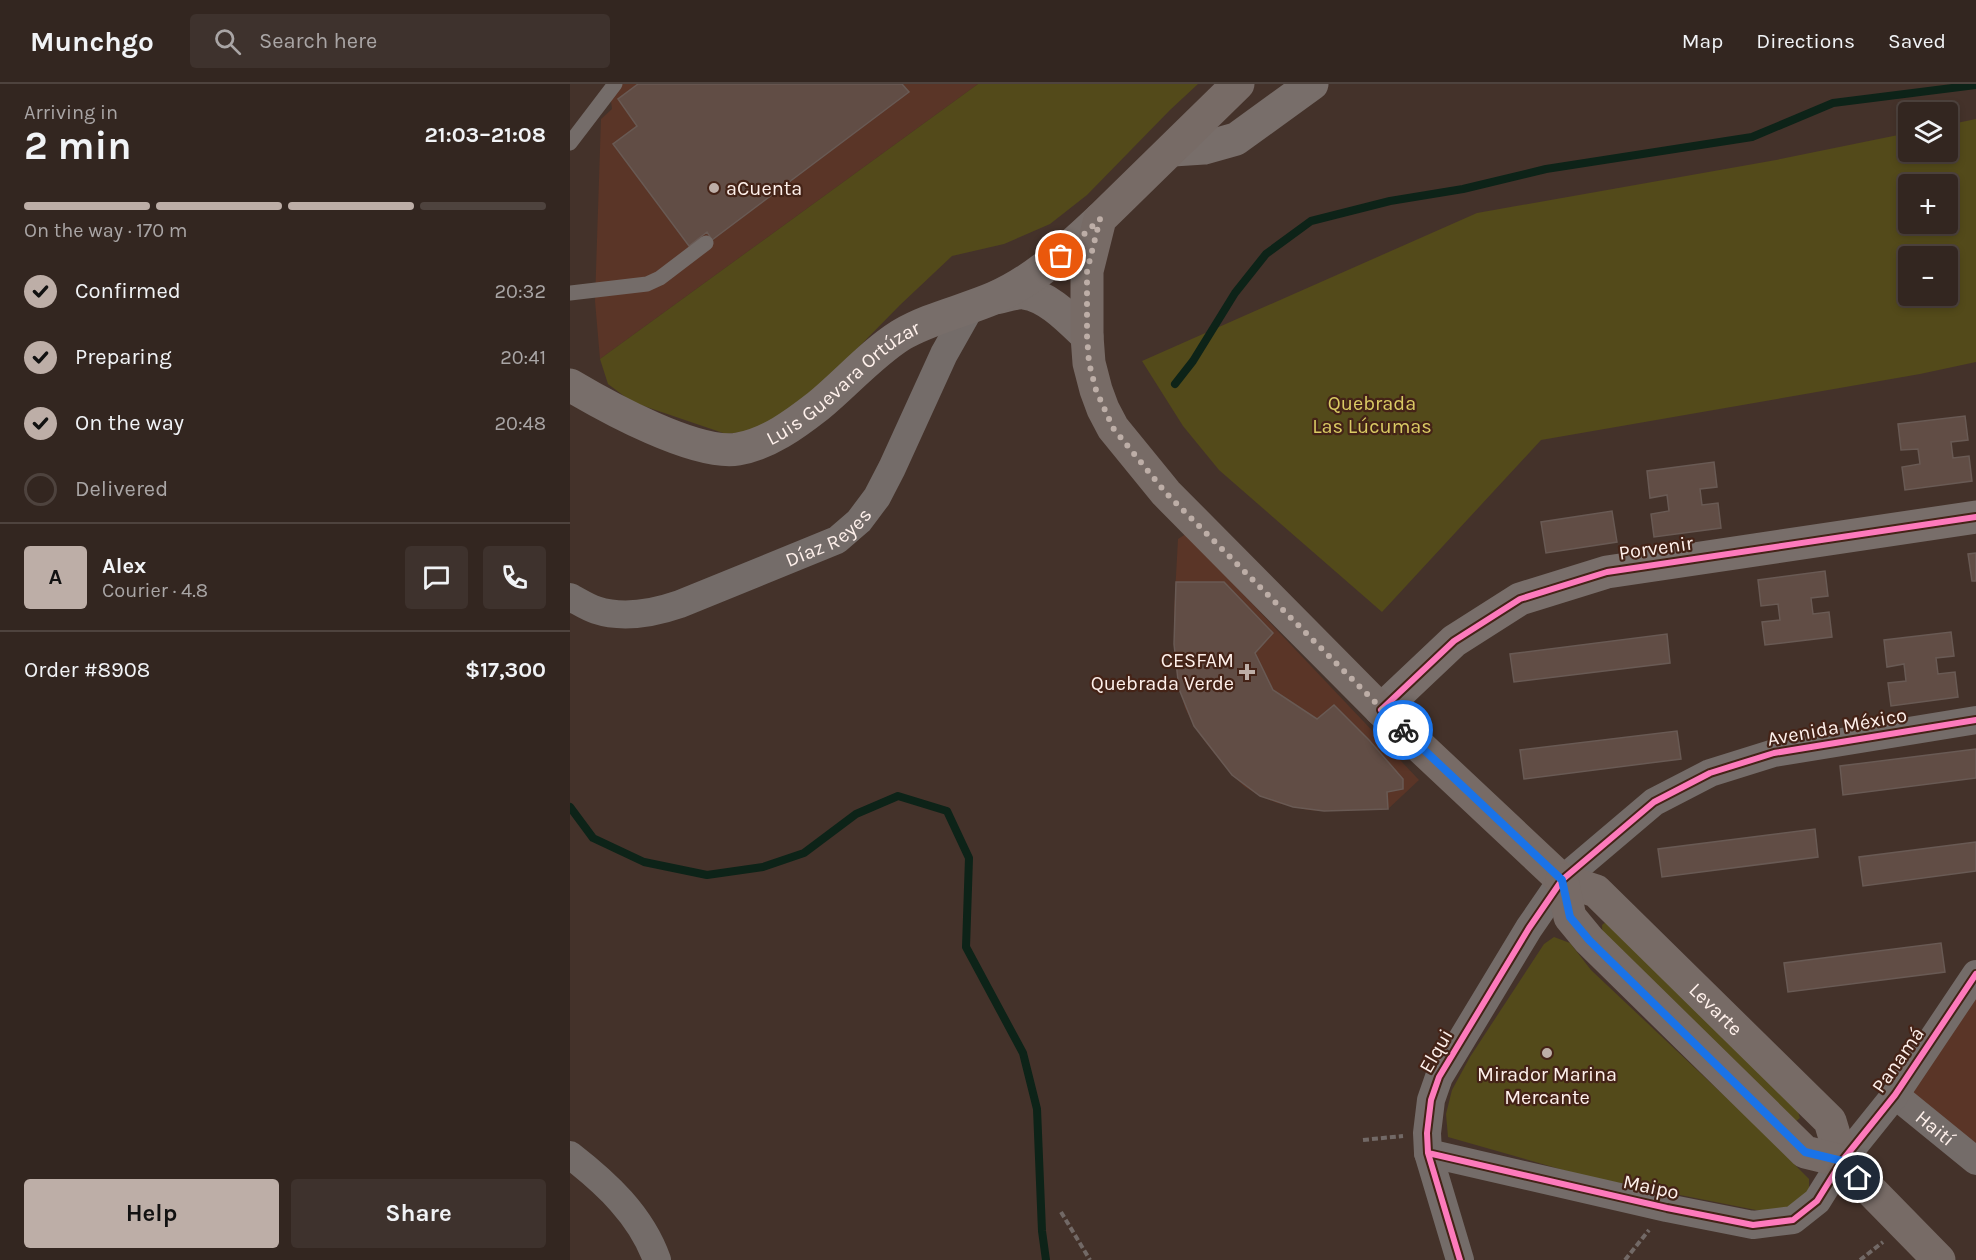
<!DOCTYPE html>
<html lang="en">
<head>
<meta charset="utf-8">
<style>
  body { margin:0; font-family:Karla,sans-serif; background:#3e322d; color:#f1f3f6; height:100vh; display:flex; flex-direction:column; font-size:22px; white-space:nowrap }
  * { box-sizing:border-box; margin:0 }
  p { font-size:20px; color:#a9a5a5 }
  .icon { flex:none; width:33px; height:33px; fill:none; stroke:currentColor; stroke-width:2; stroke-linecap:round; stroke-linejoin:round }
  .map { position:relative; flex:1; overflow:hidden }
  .panel { display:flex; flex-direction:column; background:#332620; width:570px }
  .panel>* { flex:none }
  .buttons { position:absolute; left:1328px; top:18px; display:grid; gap:12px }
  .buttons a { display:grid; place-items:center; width:60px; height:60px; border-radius:6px; background:#332620; box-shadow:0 3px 9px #0003,0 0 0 2px #4e433e; font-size:30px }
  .pin { position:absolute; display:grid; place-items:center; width:51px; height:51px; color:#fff; margin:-26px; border:3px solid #fff; border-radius:50%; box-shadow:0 2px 6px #0007 }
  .courier { position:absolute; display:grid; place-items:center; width:60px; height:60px; margin:-30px; border:4px solid #1a73e8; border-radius:50%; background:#fff; color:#222; box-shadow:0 2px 8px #0007 }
  .overview em { font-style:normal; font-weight:700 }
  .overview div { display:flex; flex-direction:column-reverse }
  .overview { display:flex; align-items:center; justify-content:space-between; height:102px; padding:0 24px }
  h1 { font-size:39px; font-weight:700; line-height:45px }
  .bar { display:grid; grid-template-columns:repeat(4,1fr); gap:9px 6px; align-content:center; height:72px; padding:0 24px }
  .bar i { height:8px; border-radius:4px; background:#4e433e }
  .bar .on { background:#bdaea7 }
  .bar p { grid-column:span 4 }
  .line { display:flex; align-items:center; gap:15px; padding:0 24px; border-top:2px solid #4e433e }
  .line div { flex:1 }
  .round { display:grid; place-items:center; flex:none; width:63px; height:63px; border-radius:6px; background:#3e322d }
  ol { padding:0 24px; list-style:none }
  li { display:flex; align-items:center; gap:18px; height:66px }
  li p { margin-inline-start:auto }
  li .icon { padding:6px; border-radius:50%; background:#bdaea7; color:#111; stroke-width:4 }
  li:last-child { color:#a9a5a5 }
  li i { width:33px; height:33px; border:3px solid #4e433e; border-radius:50% }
  .button { display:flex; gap:12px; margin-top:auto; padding:12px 24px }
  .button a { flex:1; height:69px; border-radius:6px; background:#bdaea7; color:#111; font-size:24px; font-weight:700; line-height:69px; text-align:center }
  .button a+a { background:#3e322d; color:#f1f3f6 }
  header { display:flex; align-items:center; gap:36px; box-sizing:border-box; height:84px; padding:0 30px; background:#332620; border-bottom:2px solid #4e433e }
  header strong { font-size:28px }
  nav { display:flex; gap:33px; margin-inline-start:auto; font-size:21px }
  .search { width:420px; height:54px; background:#3e322d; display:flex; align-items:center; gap:15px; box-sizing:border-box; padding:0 21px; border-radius:6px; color:#a9a5a5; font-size:22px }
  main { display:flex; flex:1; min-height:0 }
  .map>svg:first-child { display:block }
</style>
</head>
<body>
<header>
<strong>Munchgo</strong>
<div class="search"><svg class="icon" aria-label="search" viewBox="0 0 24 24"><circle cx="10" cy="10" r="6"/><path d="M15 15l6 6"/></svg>Search here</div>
<nav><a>Map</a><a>Directions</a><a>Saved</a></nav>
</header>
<main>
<section class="panel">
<div class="overview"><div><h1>2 min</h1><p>Arriving in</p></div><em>21:03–21:08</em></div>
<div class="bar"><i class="on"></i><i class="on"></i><i class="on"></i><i></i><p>On the way · 170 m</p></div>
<ol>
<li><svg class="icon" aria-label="check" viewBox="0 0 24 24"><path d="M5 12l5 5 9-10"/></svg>Confirmed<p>20:32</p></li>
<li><svg class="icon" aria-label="check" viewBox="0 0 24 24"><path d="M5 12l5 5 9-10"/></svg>Preparing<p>20:41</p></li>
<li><svg class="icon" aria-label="check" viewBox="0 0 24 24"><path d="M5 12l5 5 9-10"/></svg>On the way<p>20:48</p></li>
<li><i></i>Delivered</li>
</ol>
<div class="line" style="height:108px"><b class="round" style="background:#bdaea7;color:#111">A</b><div><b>Alex</b><p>Courier · 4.8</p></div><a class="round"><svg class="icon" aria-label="chat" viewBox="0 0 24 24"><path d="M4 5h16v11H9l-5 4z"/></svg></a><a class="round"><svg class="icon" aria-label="phone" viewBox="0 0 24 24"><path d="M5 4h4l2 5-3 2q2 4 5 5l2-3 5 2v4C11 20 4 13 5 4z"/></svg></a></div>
<div class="line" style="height:78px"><div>Order #8908</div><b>$17,300</b></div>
<div class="button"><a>Help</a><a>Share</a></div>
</section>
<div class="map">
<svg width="1406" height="1176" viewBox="0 0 1406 1176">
  <rect width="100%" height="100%" fill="#44322a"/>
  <path fill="#5a3527" d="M39,0H408L30,275L25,217L31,35L42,25Z
    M616,450L849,696L818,725L754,727L738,726L707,719L690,712L675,703L662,691L636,659L624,642L615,624L607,594L604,529L608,455Z
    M1406,911V1061L1341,1007Z"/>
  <path fill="#534a1a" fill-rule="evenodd" d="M408,0H628L600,26L517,111L480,140L434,160L382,172L330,221L275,277L215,332L189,346L156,350L62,318L38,300L30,275Z
    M1406,35V278L1350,290L971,356L812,528L649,386L613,342L572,277L907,129L1206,76L1338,49V68H1377V41ZM1377,100V140H1338V100ZM1377,172V212H1338V172Z
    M1037,837L1225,1019L1230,1034L1217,1044L1033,859L1032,841Z
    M984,853L1000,859L1021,886L1178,1034L1239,1095V1111L1206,1130L1014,1092L878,1053L876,1030L882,1006L900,973L974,860Z"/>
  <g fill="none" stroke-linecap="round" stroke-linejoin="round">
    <path stroke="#0d2318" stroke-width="8" d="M605,300L623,277L665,209L696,170L741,137L820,117L893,105L976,85L1182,53L1263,19L1406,1
      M0,723L23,754L74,778L137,791L193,783L234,769L286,730L328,712L377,727L399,774L396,863L453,969L467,1025L472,1147L476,1176"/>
  </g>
  <path fill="#614d45" stroke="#695a54" stroke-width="1.5" d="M68,0H332L339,8L142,156L137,148L119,162L43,60L67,42L48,15Z
    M1395,332L1398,356L1381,358L1383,374L1399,372L1402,397L1335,406L1332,383L1350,380L1348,365L1331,366L1328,340Z
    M1144,378L1147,403L1130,405L1132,421L1148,419L1151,444L1084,453L1081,430L1099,427L1097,411L1080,414L1077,387Z
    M1042,427L1047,458L976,469L971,438Z
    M1406,469V497H1402L1398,470Z
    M1255,487L1258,512L1241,514L1243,530L1259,528L1262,553L1195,561L1192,538L1210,536L1208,520L1191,522L1188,496Z
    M606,498H654L703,549L685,569L703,606L747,635L764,621L799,656L833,695V705L817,708L818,725L754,727L723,723L690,712L662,691L624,642L609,605L604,560Z
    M1381,548L1384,572L1366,574L1368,590L1385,588L1388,613L1321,622L1318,599L1336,597L1334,580L1317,583L1314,556Z
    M1097,550L1100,579L944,598L940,570Z
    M1107,647L1111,675L954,695L950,666Z
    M1406,665V694L1273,711L1270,682Z
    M1245,745L1248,773L1092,793L1088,765Z
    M1406,758V787L1293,802L1289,773Z
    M1371,859L1375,888L1218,908L1214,879Z"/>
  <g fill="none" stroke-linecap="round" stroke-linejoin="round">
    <path stroke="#726966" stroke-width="4" stroke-dasharray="6 3" stroke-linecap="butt" d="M793,1056L833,1052
      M491,1128L520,1176
      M1055,1176L1079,1146
      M1290,1176L1313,1158"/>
    <path stroke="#746c69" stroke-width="15" d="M0,59L45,0
      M0,209L77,200L90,194L136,159"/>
    <g stroke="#746c69" stroke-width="28">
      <path id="s1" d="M0,513C8,517 17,523 26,526C53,535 84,529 110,520L267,456L289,437L307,413L322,384L374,270L400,224"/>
      <path id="s2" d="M1325,1011L1406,1077"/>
      <path d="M858,1069L1097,1124L1183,1141L1223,1136L1247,1117L1272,1077L1325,1011L1406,890"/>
      <path d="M0,1071C36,1099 71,1131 87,1176"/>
      <path d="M890,1176L858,1069L857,1049L861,1016L869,993L959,844L992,796L1084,718L1140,689L1204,669L1406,636"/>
    </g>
    <g stroke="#786e6a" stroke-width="33">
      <path d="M603,66L634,64L666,55L742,0"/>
      <path d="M425,214C433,213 445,208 454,209C478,212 500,236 517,252"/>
      <path id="s3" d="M0,301C37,323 126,372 168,365C198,360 225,340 248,322C276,299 301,270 331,251C360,234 394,227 424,214C465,196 498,165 530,135"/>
      <path d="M811,626L884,557L950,515L1037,488L1406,433"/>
    </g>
    <g stroke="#776b66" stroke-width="33">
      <path id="s4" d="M668,0L530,135L517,187V252L519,279L526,306L533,325L543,344L596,409L811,626L992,796L1026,807L1260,1037L1272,1077L1369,1176"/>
      <path d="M992,796L1000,833L1019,856L1235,1068L1272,1077"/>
    </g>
    <defs>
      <path id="cycleway" d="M811,626L884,557L950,515L1037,488L1406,433
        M858,1069L1097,1124L1183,1141L1223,1136L1247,1117L1272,1077L1325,1011L1406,890
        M890,1176L858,1069L857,1049L861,1016L869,993L959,844L992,796L1084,718L1140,689L1204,669L1406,636"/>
    </defs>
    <use href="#cycleway" stroke="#442317" stroke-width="10"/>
    <use href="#cycleway" stroke="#fd7abc" stroke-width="6"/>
  </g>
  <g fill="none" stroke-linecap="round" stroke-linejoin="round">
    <path stroke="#bdaea7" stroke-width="6" stroke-dasharray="0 10.8" d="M491,172L530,135L517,187V252L519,279L526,306L543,344L596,409L833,646"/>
    <path stroke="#1a73e8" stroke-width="8" d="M833,646L992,796L1000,833L1019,856L1235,1068L1272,1077L1288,1094"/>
  </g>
  <g fill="#bdaea7" stroke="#442317" stroke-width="2">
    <circle cx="144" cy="104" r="6"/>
    <path d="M674 579h6v6h6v6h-6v6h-6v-6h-6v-6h6z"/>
    <circle cx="977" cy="969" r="6"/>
  </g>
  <g text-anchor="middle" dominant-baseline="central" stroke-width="4.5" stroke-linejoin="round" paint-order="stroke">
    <g font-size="20" fill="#fef0eb" stroke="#442317" text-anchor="start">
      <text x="156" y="104">aCuenta</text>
      <text x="664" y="576" text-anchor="end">CESFAM<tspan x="664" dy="23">Quebrada Verde</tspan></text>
      <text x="977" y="990" text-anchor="middle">Mirador Marina<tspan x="977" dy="23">Mercante</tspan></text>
    </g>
    <g font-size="20" fill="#fef0eb" stroke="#442317">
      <text stroke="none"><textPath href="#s3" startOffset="308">Luis Guevara Ortúzar</textPath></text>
      <text stroke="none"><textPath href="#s1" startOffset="278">Díaz Reyes</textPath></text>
      <text transform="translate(1086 464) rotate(-8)">Porvenir</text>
      <text transform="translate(1267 643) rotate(-10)">Avenida México</text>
      <text stroke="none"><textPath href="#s4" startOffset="1250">Levarte</textPath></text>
      <text transform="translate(866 967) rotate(-60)">Elqui</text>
      <text transform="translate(1328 976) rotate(-55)">Panamá</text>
      <text stroke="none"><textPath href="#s2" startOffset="52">Haití</textPath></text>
      <text transform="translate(1081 1103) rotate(12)">Maipo</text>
    </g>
    <g font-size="20" fill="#dacb64" stroke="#442317">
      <text x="802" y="319">Quebrada<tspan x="802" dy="23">Las Lúcumas</tspan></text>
    </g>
  </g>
</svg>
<div class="buttons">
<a><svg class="icon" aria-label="layers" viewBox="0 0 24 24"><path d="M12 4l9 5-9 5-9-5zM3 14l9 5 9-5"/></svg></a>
<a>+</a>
<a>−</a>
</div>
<div class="pin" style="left:491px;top:172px;background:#ea580c"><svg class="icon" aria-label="bag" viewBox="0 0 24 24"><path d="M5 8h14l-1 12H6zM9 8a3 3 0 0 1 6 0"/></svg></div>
<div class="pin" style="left:1288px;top:1094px;background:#1f2937"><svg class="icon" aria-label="home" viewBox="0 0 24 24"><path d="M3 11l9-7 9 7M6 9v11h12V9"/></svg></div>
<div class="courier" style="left:833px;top:646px"><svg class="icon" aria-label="bike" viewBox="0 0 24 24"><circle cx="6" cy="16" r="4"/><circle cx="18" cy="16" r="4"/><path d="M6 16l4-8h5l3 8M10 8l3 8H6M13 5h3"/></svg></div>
</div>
</main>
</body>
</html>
